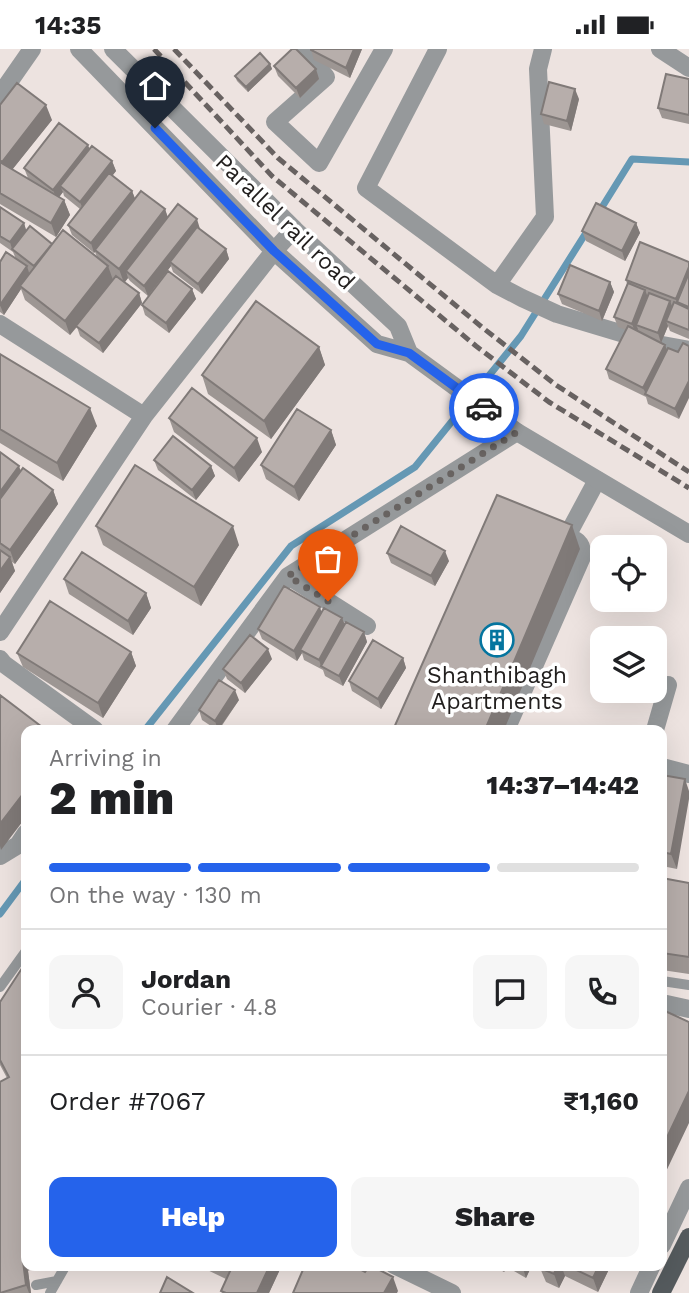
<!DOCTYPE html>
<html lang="en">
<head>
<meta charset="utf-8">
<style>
  body { margin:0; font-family:"Work Sans",sans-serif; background:#f6f6f6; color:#202124; height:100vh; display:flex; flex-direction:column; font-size:26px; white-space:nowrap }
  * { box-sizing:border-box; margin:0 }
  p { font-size:23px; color:#757577 }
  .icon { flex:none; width:38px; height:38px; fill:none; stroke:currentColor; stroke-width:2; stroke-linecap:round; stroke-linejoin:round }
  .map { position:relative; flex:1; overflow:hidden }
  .panel { position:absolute; left:21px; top:676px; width:646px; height:546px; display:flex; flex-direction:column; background:#fff; border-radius:14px; box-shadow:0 7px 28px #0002 }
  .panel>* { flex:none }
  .fabs { position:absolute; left:590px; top:486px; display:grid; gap:14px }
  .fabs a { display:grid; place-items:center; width:77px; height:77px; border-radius:14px; background:#fff; box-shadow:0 7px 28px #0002; font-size:35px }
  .pin { position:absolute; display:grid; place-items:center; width:60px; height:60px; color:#fff; margin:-72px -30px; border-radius:50% 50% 50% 0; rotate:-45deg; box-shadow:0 0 7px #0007 }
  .pin .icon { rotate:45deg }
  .courier { position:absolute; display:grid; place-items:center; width:70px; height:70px; margin:-35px; border:5px solid #2563eb; border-radius:50%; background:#fff; color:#222; box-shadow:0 2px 9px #0007 }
  .head em { font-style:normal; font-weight:800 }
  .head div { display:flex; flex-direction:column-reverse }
  .head { display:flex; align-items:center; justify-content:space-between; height:119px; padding:0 28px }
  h1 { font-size:46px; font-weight:800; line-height:52px }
  .bar { display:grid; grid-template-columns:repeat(4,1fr); gap:10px 7px; align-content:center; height:84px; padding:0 28px }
  .bar i { height:9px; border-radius:5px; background:#e0e0e0 }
  .bar .active { background:#2563eb }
  .bar p { grid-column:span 4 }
  .line { display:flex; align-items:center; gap:18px; padding:0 28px; border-top:2px solid #e0e0e0 }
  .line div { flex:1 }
  .round { display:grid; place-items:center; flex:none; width:74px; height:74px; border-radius:14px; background:#f6f6f6 }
  .button { display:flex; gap:14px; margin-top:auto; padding:14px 28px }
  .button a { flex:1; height:80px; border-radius:14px; background:#2563eb; color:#fff; font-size:28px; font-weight:800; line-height:80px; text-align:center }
  .button a+a { background:#f6f6f6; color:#202124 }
  .status { display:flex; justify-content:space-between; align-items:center; height:49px; padding:0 35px; background:#fff; direction:ltr }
  .status svg { height:19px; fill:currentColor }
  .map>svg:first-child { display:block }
</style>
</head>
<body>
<div class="status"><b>14:35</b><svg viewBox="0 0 49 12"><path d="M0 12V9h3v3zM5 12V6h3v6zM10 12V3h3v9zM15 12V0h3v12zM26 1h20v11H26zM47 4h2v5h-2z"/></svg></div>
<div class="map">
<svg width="689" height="1244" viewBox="0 0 689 1244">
  <rect width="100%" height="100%" fill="#ede3e0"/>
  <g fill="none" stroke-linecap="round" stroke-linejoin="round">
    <path stroke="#6598b4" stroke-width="7" d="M599,163L632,110L689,113
      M145,681L291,497L415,418L521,287L589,179
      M0,865L26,830"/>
    <path stroke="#96999b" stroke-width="10" d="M662,932L689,936
      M0,938L26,902
      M36,1236L57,1232
      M50,1244L66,1216"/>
    <path stroke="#96999b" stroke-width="18" d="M304,0L326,28L275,73L319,114L384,0
      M438,0L366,139L497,236L522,249L557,265L657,295L689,301
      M660,0L689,19
      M497,236L545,168L538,20L543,0
      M0,275L144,367
      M567,487L597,431
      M288,527L367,577
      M0,583L144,367L274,202L294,180
      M0,610L4,615L95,681
      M175,681L288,527L517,383
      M506,681L582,508C584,489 570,489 555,483
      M655,681L668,636
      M662,718L689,725
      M0,807L18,796L26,784
      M662,954L689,960
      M394,1216L452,1244"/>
    <path stroke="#96999b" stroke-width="18" d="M79,0L274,202L377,295L409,304L517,383L689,485
      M113,0L294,180L398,277L409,304
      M0,46L32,0
      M662,1196L689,1139
      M639,1244L652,1216"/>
    <path stroke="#555b5e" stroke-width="18" d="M661,1244L689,1188"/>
    <path stroke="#686261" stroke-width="5" stroke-dasharray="10 5" stroke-linecap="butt" d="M154,0L272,127L476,297L549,353L689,439
      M174,0L278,109L483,279L556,336L689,423"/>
  </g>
  <path fill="#9d9693" d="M362,0L350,29L314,11L311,1Z
    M270,15L272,20L248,43L237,32L235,27Z
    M274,17L316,20L319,30L300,49L278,27Z
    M689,30V75L662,69L658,59Z
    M579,50L571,82L544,75L541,65Z
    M0,56L52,71L12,121L28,129L24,119L89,100L112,112L116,122L112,127L132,142L135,150L165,160L168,169L200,180L226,200L229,210L202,245L173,223L171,217L148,247L130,232L128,229L125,233L139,244L142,254L103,304L80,287L77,278L70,286L25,251L21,240L4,266L0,263V213L16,210L13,203L0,194V158L24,174L26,182L52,195V196L97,208L95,203L94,204L72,186L68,176L80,160L64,147L63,143L59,148L64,151L70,166L56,188L0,155Z
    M636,174L640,184L625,212L586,192L582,182Z
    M689,213V290L670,282L668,277L661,294L665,296L667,301L679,370L648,355L646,348L609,330L606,320L626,281L618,278L614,268L627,235L626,231Z
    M610,233L614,243L602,272L562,255L558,245Z
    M192,240L196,250L169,284L145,266L142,256Z
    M319,298L325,316L271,390L208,345L202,326Z
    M0,305L97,377L63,432L0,394Z
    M169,369L262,403L239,433L174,383Z
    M331,381L336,396L299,452L266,430L261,416Z
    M0,403L21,422L53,441L58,455L15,515L12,513L15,522L0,544Z
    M154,411L211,417L215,427L196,451L158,421Z
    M96,477L239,496L201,557L103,496Z
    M387,504L449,512L435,537L391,514Z
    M64,530L146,544L151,559L133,586L69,545Z
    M321,563L342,569L345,575L364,583L367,593L343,637L325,627L323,621L304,611L302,604L297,612L262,590L258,580Z
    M131,603L136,617L103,669L23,618L17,604Z
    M403,609L406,619L381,660L352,642L349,632Z
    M272,610L245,644L227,630L223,620Z
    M239,651L219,681H217L202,671L199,661Z
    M662,726L677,820L662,817Z
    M662,829L689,834V925L662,921Z
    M26,913V1216H38L28,1222L31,1244H0L7,1029L0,1016V953Z
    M197,1216H282L269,1244H222L221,1242L226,1230Z
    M491,1216H532L526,1229L507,1218L504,1223Z
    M542,1216H611L598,1243L565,1227L559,1239L546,1233L540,1219Z"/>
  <path fill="#807a78" d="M354,0H362L350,29L346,19Z
    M270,15L272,20L248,43L246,38Z
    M316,20L319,30L300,49L296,39Z
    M575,40L579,50L571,82L567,72Z
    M46,56L52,71L7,127L2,113Z
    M88,96L92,106L60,137L63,143L57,151L53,141Z
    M112,112L116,122L84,163L80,153Z
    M132,142L136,152L94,204L91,194Z
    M64,151L70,166L56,188L51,174Z
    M165,160L170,175L126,222L128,229L124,234L119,220Z
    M197,170L200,180L170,213L171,217L148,247L144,237Z
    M24,174L27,184L12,200L10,193Z
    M636,174L640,184L625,212L622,202Z
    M226,200L229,210L202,245L198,235Z
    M27,217L30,227L20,237L21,240L4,266L0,256Z
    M108,217L113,231L70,286L65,272Z
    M689,218V237L677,253L676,250Z
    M610,233L614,243L602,272L599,262Z
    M192,240L196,250L169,284L166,274Z
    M645,241L649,251L636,276L638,280L636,285L632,275Z
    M139,244L142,254L103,304L99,294Z
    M670,252L674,262L666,272L668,277L661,294L658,284Z
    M665,296L669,306L646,345L643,339Z
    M319,298L325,316L271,390L264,372Z
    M689,332V349L679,370L675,360Z
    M90,359L97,377L63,432L57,414Z
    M331,381L336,396L299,452L294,438Z
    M257,389L262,403L239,433L234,419Z
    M19,417L24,431L0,464V443Z
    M211,417L215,427L196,451L192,441Z
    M53,441L58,455L15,515L10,501Z
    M572,476L580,500L504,681H485Z
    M233,477L239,496L201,557L194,538Z
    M445,502L449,512L435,537L431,527Z
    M10,508L15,522L0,544V522Z
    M146,544L151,559L133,586L128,572Z
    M320,558L323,568L300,601L302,604L297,612L294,602Z
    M342,569L346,579L321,617L319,611Z
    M364,583L367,593L343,637L339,627Z
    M268,600L272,610L245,644L241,634Z
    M131,603L136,617L103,669L98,654Z
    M403,609L406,619L381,660L378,650Z
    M235,641L239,651L218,681L215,672Z
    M685,730L689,742V750L677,820L671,805Z
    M26,741V768L1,801L0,797V775Z
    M689,1042V1074L662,1131V1099Z
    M22,1204L28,1222L31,1244H29L26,1236Z
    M270,1216H282L269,1244H257Z
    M502,1216H506L507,1218L504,1223Z
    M522,1216H532L526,1229Z
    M558,1216H561L565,1227L559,1239L554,1225Z
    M599,1216H611L598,1243L593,1229Z
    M393,1228L398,1242L397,1244H384Z"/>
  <path fill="#b7aeab" stroke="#807a78" stroke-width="2" d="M292,0H296L316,20L296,39L274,17Z
    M311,0H354L346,19L311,1Z
    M260,4L270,15L246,38L235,27Z
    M666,25L689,30V66L658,59Z
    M549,33L575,40L567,72L541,65Z
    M17,34L46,56L2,113L0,111V56Z
    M59,74L88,96L53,141L24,119Z
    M92,97L112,112L80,153L60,137Z
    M0,113L64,151L51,174L0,144Z
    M109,124L132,142L91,194L68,176Z
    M141,142L165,160L119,220L95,201Z
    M596,154L636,174L622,202L582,182Z
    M178,155L197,170L144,237L126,222Z
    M0,158L24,174L10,193L0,187Z
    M30,177L52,195L34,217L12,200Z
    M197,178L226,200L198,235L170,213Z
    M63,181L108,217L65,272L20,237Z
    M640,193L689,213V218L676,250L626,231Z
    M6,203L27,217L0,256V213Z
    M570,216L610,233L599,262L558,245Z
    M168,222L192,240L166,274L142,256Z
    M689,224V258L677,253Z
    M116,227L139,244L99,294L76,277Z
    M628,234L645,241L632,275L614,268Z
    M649,244L670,252L658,284L636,276Z
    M256,252L319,298L264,372L202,326Z
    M674,253L689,260V281L666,272Z
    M628,277L665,296L643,339L606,320Z
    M683,294L689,297V332L675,360L645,345L668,299L678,303Z
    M0,305L90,359L57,414L0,380Z
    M192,339L257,389L234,419L169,369Z
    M297,360L331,381L294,438L261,416Z
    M173,387L211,417L192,441L154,411Z
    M0,403L19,417L0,443Z
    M135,416L233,477L194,538L96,477Z
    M23,419L53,441L10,501L0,494V450Z
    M497,446L572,476L485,681H393Z
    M401,477L445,502L431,527L387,504Z
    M0,501L10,508L0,522Z
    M82,503L146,544L128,572L64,530Z
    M284,537L320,558L294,602L258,580Z
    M50,552L131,603L98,654L17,604Z
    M324,559L342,569L319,611L300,601Z
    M346,573L364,583L339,627L321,617Z
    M250,586L268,600L241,634L223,620Z
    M373,591L403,609L378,650L349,632Z
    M219,631L235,641L215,672L199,661Z
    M0,646L46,681H26V741L0,775Z
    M662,726L685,730L671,805L662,803Z
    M662,829L689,834V908L662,904Z
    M26,913V1201L22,1204L26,1236L0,1244V1033L9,1028L0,1011V953Z
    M665,962L689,973V1042L662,1099V970Z
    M223,1216H270L257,1244H226L221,1242L231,1220Z
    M305,1216H352L365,1223L370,1216L393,1228L384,1244H293Z
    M542,1216H558L554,1225L540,1219Z
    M566,1216H599L593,1229Z
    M167,1228L193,1244H160Z"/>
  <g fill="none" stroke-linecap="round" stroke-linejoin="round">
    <path stroke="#686361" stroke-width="7" stroke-dasharray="0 12.6" d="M328,552L288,527L517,383L484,359"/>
    <path stroke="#2563eb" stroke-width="9" d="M155,79L274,202L377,295L409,304L484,359"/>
  </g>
  <defs>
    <symbol id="building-ring" viewBox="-11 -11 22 22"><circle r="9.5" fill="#fff" stroke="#05759f" stroke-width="1.5"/><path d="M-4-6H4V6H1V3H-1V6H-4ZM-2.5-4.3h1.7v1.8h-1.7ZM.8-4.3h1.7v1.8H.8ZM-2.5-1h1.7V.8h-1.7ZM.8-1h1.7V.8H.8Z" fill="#05759f"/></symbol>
  </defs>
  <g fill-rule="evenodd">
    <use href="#building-ring" x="478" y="572" width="38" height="38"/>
  </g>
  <g text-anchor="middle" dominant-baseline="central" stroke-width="7" stroke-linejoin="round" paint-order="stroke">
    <g font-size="23" fill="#211e1d" stroke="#fff">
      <text transform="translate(285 173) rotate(44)">Parallel rail road</text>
    </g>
    <g font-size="23" fill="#211e1d" stroke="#fff">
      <text x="497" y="626">Shanthibagh<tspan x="497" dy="26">Apartments</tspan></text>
    </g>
  </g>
</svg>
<div class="fabs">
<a><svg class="icon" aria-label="locate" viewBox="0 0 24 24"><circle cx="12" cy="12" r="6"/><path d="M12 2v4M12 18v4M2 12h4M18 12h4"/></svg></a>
<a><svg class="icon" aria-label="layers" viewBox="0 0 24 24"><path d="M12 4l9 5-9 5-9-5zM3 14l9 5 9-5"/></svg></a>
</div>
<div class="pin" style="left:328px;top:552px;background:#ea580c"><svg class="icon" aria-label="bag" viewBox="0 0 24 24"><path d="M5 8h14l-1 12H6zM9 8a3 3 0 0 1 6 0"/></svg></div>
<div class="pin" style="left:155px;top:79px;background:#1f2937"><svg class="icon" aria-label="home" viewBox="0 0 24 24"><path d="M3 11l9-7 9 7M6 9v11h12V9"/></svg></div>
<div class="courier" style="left:484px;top:359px"><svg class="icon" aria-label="car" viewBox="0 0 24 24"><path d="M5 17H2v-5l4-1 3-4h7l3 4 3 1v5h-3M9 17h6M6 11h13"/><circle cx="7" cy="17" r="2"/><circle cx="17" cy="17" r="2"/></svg></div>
<section class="panel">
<div class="head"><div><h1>2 min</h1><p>Arriving in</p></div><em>14:37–14:42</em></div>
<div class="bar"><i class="active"></i><i class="active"></i><i class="active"></i><i></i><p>On the way · 130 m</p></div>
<div class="line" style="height:126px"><a class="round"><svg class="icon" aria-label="person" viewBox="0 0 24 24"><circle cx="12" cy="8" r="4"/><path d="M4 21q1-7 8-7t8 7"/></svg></a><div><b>Jordan</b><p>Courier · 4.8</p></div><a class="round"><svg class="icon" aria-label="chat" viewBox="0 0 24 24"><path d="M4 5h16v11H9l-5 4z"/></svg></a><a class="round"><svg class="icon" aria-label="phone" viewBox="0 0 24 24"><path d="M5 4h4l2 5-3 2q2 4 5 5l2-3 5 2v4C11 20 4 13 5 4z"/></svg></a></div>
<div class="line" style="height:91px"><div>Order #7067</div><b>₹1,160</b></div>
<div class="button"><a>Help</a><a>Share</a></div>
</section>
</div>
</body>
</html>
